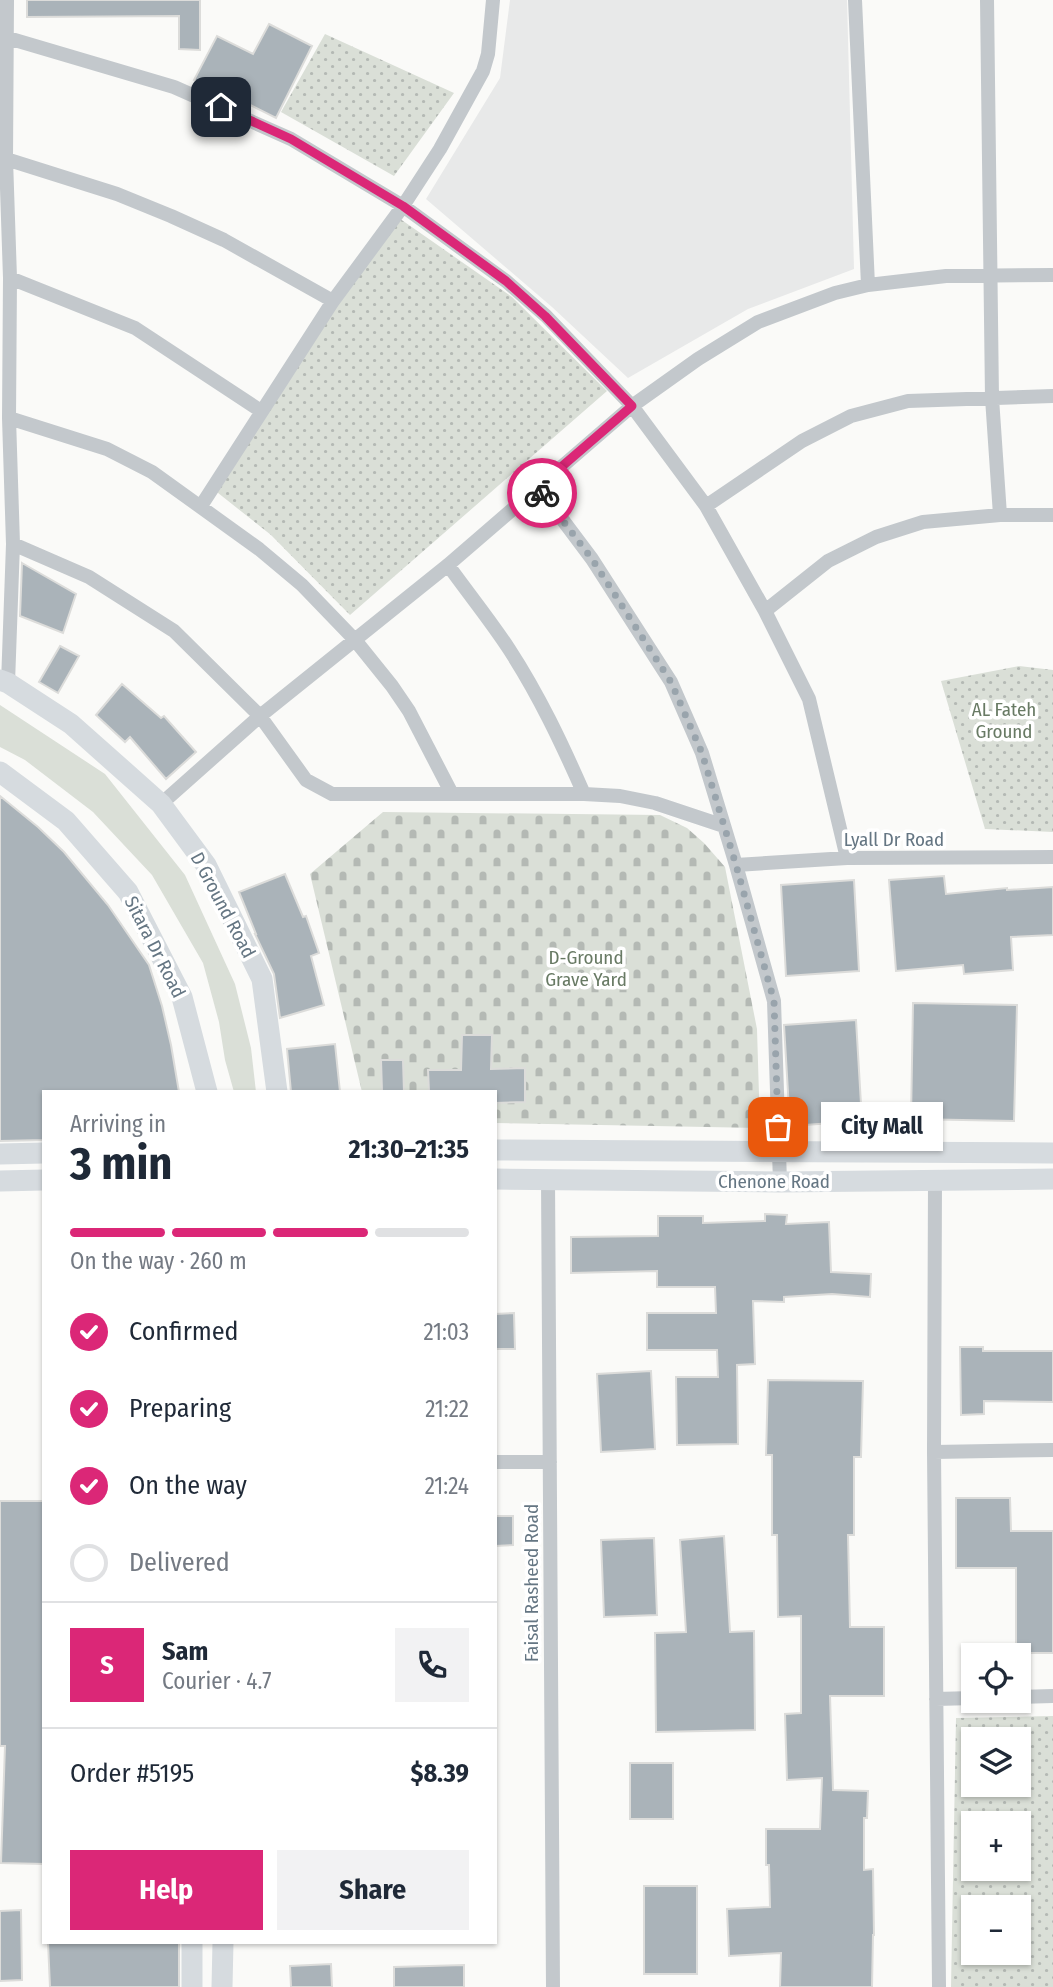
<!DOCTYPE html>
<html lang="en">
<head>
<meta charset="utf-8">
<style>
  body { margin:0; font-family:"Fira Sans Condensed",sans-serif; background:#f2f2f3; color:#1f2937; height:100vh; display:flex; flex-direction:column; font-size:26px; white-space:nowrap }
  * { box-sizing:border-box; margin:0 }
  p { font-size:23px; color:#747a83 }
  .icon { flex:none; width:38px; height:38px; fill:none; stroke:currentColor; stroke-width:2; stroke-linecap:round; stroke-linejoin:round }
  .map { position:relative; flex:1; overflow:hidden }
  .side { position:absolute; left:42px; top:1090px; width:455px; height:854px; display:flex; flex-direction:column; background:#fff; border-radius:0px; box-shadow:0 2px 5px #0004 }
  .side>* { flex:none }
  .controls { position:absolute; left:961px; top:1643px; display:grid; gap:14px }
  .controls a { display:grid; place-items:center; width:70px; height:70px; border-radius:0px; background:#fff; box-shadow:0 2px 5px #0004; font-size:35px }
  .pin { position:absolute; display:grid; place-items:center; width:60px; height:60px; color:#fff; margin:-30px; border-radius:14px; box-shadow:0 4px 10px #0006 }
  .courier { position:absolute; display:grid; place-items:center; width:70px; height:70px; margin:-35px; border:5px solid #db2777; border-radius:50%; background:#fff; color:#222; box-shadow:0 2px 9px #0007 }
  .bubble { position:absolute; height:49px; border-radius:0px; background:#fff; box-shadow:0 2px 5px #0004; font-size:23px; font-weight:700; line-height:49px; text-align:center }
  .headline em { font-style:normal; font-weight:700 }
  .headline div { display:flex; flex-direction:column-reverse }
  .headline { display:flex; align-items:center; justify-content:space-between; height:119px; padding:0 28px }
  h1 { font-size:46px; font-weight:700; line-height:52px }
  .bar { display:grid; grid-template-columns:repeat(4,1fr); gap:10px 7px; align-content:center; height:84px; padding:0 28px }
  .bar i { height:9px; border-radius:5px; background:#e0e1e3 }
  .bar .active { background:#db2777 }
  .bar p { grid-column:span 4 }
  .line { display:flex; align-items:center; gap:18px; padding:0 28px; border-top:2px solid #e0e1e3 }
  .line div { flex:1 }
  .round { display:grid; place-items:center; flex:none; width:74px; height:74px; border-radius:0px; background:#f2f2f3 }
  ol { padding:0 28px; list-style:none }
  li { display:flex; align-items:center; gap:21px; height:77px }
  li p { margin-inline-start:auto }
  li .icon { padding:7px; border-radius:50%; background:#db2777; color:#fff; stroke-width:4 }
  li:last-child { color:#747a83 }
  li i { width:38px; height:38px; border:4px solid #e0e1e3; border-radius:50% }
  .cta { display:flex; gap:14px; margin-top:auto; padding:14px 28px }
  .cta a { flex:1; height:80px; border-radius:0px; background:#db2777; color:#fff; font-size:28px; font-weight:700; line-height:80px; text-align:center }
  .cta a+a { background:#f2f2f3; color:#1f2937 }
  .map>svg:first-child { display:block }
</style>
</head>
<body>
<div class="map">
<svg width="1053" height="1987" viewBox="0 0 1053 1987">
  <defs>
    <pattern id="cemetery-stones" width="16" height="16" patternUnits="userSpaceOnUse" patternTransform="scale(1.75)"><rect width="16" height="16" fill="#dadfd7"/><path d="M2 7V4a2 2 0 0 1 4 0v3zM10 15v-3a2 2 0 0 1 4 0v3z" fill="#b4b9b4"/></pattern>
    <pattern id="park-dots" width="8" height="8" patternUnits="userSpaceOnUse" patternTransform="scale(1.75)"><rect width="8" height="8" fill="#dadfd7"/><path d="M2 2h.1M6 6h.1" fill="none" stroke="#b4b9b4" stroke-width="1.8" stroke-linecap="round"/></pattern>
  </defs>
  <rect width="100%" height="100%" fill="#fafaf8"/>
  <path fill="#e8e9e9" d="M510,0H847L854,269L748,309L628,378L552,307L426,199L500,78Z"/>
  <path fill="#dadfd7" d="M0,705L105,774L185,875L235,984L251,1048L256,1092H234L225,1060L219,1022L203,963L152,875L93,812L25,760L0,747Z"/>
  <path fill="url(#cemetery-stones)" d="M383,812L660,815L687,828L704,843L725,867L757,1029L760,1128L495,1123V1092H362L310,874Z"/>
  <path fill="url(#park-dots)" fill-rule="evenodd" d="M325,34L454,93L394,176L281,112Z
    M396,216L512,297L607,391L350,615L271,535L208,485Z
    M1019,666L1053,670V832L985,829L941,681Z
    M1053,1716V1987H951L956,1718ZM973,1740H1018V1785H973ZM973,1824H1018V1869H973ZM973,1908H1018V1953H973Z"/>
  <path fill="#aab3b9" stroke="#dcdcda" stroke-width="2" d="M27,0H200V50L179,49V16L27,17Z
    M269,24L312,46L276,118L219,89L218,92L194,80L217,36L253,54Z
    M22,563L76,594L63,633L20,616Z
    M60,646L79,656L58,693L39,682Z
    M122,684L161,718L164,716L196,752L166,779L130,737L125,742L96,715Z
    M0,796L38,827L64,852L108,905L149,965L162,1006L171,1045L179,1092H44V1140L0,1141Z
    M285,874L303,917L306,916L319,953L311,956L324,1005L280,1018L274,974L255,934H256L239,892Z
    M944,876L946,894L1007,888V890L1053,887V935L1011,937L1013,970L964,974L963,965L896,971L889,880Z
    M854,880L859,971L786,976L781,885Z
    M913,1003L1017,1005L1014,1121L911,1119Z
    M856,1020L862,1121L790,1126L784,1025Z
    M462,1035H492L491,1069L525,1068V1102L495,1103V1092H429L428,1070H461Z
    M335,1044L340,1092H291L287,1049Z
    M381,1060H403L404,1092H382Z
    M765,1214L787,1215L786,1224L829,1222L831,1272L871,1274L870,1297L832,1294L784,1297V1302L753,1301L755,1364L737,1365L738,1444L677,1445L676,1377H718L717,1350H647V1313H716L715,1287H657V1271L571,1273V1237L658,1236V1216H703V1223L765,1221Z
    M514,1313L515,1349H495V1314Z
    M960,1347H983V1351H1053V1402L984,1401V1414L961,1415Z
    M651,1371L655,1449L601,1452L597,1374Z
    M768,1380L863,1381L861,1457H854V1535H848L850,1627H884V1696H830L833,1790L868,1791L867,1818H864V1870L873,1869L874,1935H873L872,1987H780L781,1953L729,1956L727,1909L770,1907L769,1865H766V1829H820L822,1778L787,1780L785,1714L801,1713V1616L778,1617L777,1535H772V1455H766Z
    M956,1498H1010L1011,1531H1053V1653H1016V1568H956Z
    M0,1501H44V1864L1,1863L5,1746H0Z
    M495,1516H513V1545L495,1546Z
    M724,1536L730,1632L754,1631L755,1730L656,1732L655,1633L686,1632L680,1540Z
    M654,1538L657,1615L604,1617L601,1540Z
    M630,1763H673V1819H630Z
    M644,1886H697V1974H644Z
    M21,1910L22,1980L0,1981V1911Z
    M48,1942H179V1987H50Z
    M331,1964L332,1987H291L290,1966Z
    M464,1965V1987H394V1967Z"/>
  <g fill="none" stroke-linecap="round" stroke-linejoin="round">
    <path stroke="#c3c8cc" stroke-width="14" d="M7,0L6,159L10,278L9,418L13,544L8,683
      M855,0L868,285
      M987,0L992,398L1000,515
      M0,37L8,38L174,87L291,139L403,206L506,281L546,316L632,406L706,506L765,611L809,699L847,858
      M6,159L117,194L171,216L224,240L333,301
      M10,278L135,328L261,411
      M9,418L107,449L152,472L259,549L302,585L355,640L392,686L409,711L452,794
      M538,487L592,559L671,682L702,753L736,865L774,1001L780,1182
      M201,506L333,301L403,206L440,149L483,71L488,54L493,0
      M706,506L802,441L851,416L908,401L1053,396
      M13,544L89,577L174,631L260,716L306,780L332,794H584L620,796L655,803L724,826
      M448,565C468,593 490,620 509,649C539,695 562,744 584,794
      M765,611L828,561L876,537L923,522L1000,515H1053
      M161,804L260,716L448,565L632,406L698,359L758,322L835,293L868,285L946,276L1053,275
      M736,865L847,858L1053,857
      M548,1179L553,1987
      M935,1181L934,1452L939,1987
      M934,1452L1053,1450
      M495,1462H550
      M1018,1697L1053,1696
      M936,1699L973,1698"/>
    <path stroke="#d6dbdf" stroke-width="21" d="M0,680L8,683L71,724L161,804L206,865L262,979L277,1092
      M0,772L66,821L128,892L182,997L207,1092
      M495,1150L1053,1153
      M0,1154L44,1153
      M495,1179L780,1182L1053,1179
      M0,1181L44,1180
      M192,1942V1987
      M222,1987L223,1942"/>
  </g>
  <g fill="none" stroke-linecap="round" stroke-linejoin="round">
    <path stroke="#99a4ac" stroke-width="7" stroke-dasharray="0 12.6" d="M542,493L592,559L671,682L702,753L736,865L774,1001L778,1127"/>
    <path stroke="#db2777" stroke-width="9" d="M221,107L291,139L403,206L506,281L545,316L632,406L538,487L542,493"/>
  </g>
  <g text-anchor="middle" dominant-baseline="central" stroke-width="7" stroke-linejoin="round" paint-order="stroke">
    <g font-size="19" fill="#687a64" stroke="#fff">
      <text x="1004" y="709">AL Fateh<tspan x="1004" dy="22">Ground</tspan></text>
      <text x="586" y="957">D-Ground<tspan x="586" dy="22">Grave Yard</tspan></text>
    </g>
    <g font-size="19" fill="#657683" stroke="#fff">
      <text x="894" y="839">Lyall Dr Road</text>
      <text transform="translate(223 905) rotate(62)">D Ground Road</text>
      <text transform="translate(155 947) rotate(63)">Sitara Dr Road</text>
      <text x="774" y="1181">Chenone Road</text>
      <text transform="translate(531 1583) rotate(-90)">Faisal Rasheed Road</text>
    </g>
  </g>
</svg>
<div class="controls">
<a><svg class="icon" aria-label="locate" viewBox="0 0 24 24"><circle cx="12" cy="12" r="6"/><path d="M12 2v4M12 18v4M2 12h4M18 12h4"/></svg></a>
<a><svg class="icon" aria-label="layers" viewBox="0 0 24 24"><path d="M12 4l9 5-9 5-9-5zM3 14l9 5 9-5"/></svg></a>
<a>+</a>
<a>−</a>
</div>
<div class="pin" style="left:778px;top:1127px;background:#ea580c"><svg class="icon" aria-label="bag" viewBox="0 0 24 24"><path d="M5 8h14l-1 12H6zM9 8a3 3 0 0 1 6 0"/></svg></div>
<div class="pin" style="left:221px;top:107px;background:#1f2937"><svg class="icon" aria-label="home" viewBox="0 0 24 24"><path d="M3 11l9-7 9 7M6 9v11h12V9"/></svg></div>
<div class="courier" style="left:542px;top:493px"><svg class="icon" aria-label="bike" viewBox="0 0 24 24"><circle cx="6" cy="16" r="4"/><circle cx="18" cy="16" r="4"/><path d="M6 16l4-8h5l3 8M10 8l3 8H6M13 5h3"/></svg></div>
<div class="bubble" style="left:821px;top:1102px;width:122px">City Mall</div>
<section class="side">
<div class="headline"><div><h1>3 min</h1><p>Arriving in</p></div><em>21:30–21:35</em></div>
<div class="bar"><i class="active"></i><i class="active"></i><i class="active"></i><i></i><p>On the way · 260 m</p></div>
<ol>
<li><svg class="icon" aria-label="check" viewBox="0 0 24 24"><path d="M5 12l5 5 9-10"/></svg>Confirmed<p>21:03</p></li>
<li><svg class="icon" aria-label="check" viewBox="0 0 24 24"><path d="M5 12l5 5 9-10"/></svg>Preparing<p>21:22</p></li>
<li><svg class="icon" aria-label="check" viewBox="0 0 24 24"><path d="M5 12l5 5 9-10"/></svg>On the way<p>21:24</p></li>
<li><i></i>Delivered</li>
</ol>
<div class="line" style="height:126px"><b class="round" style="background:#db2777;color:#fff">S</b><div><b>Sam</b><p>Courier · 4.7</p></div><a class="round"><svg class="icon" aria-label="phone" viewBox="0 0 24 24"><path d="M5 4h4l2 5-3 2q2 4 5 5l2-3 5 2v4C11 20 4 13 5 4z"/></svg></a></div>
<div class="line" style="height:91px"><div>Order #5195</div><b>$8.39</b></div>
<div class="cta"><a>Help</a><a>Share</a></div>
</section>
</div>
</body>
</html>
